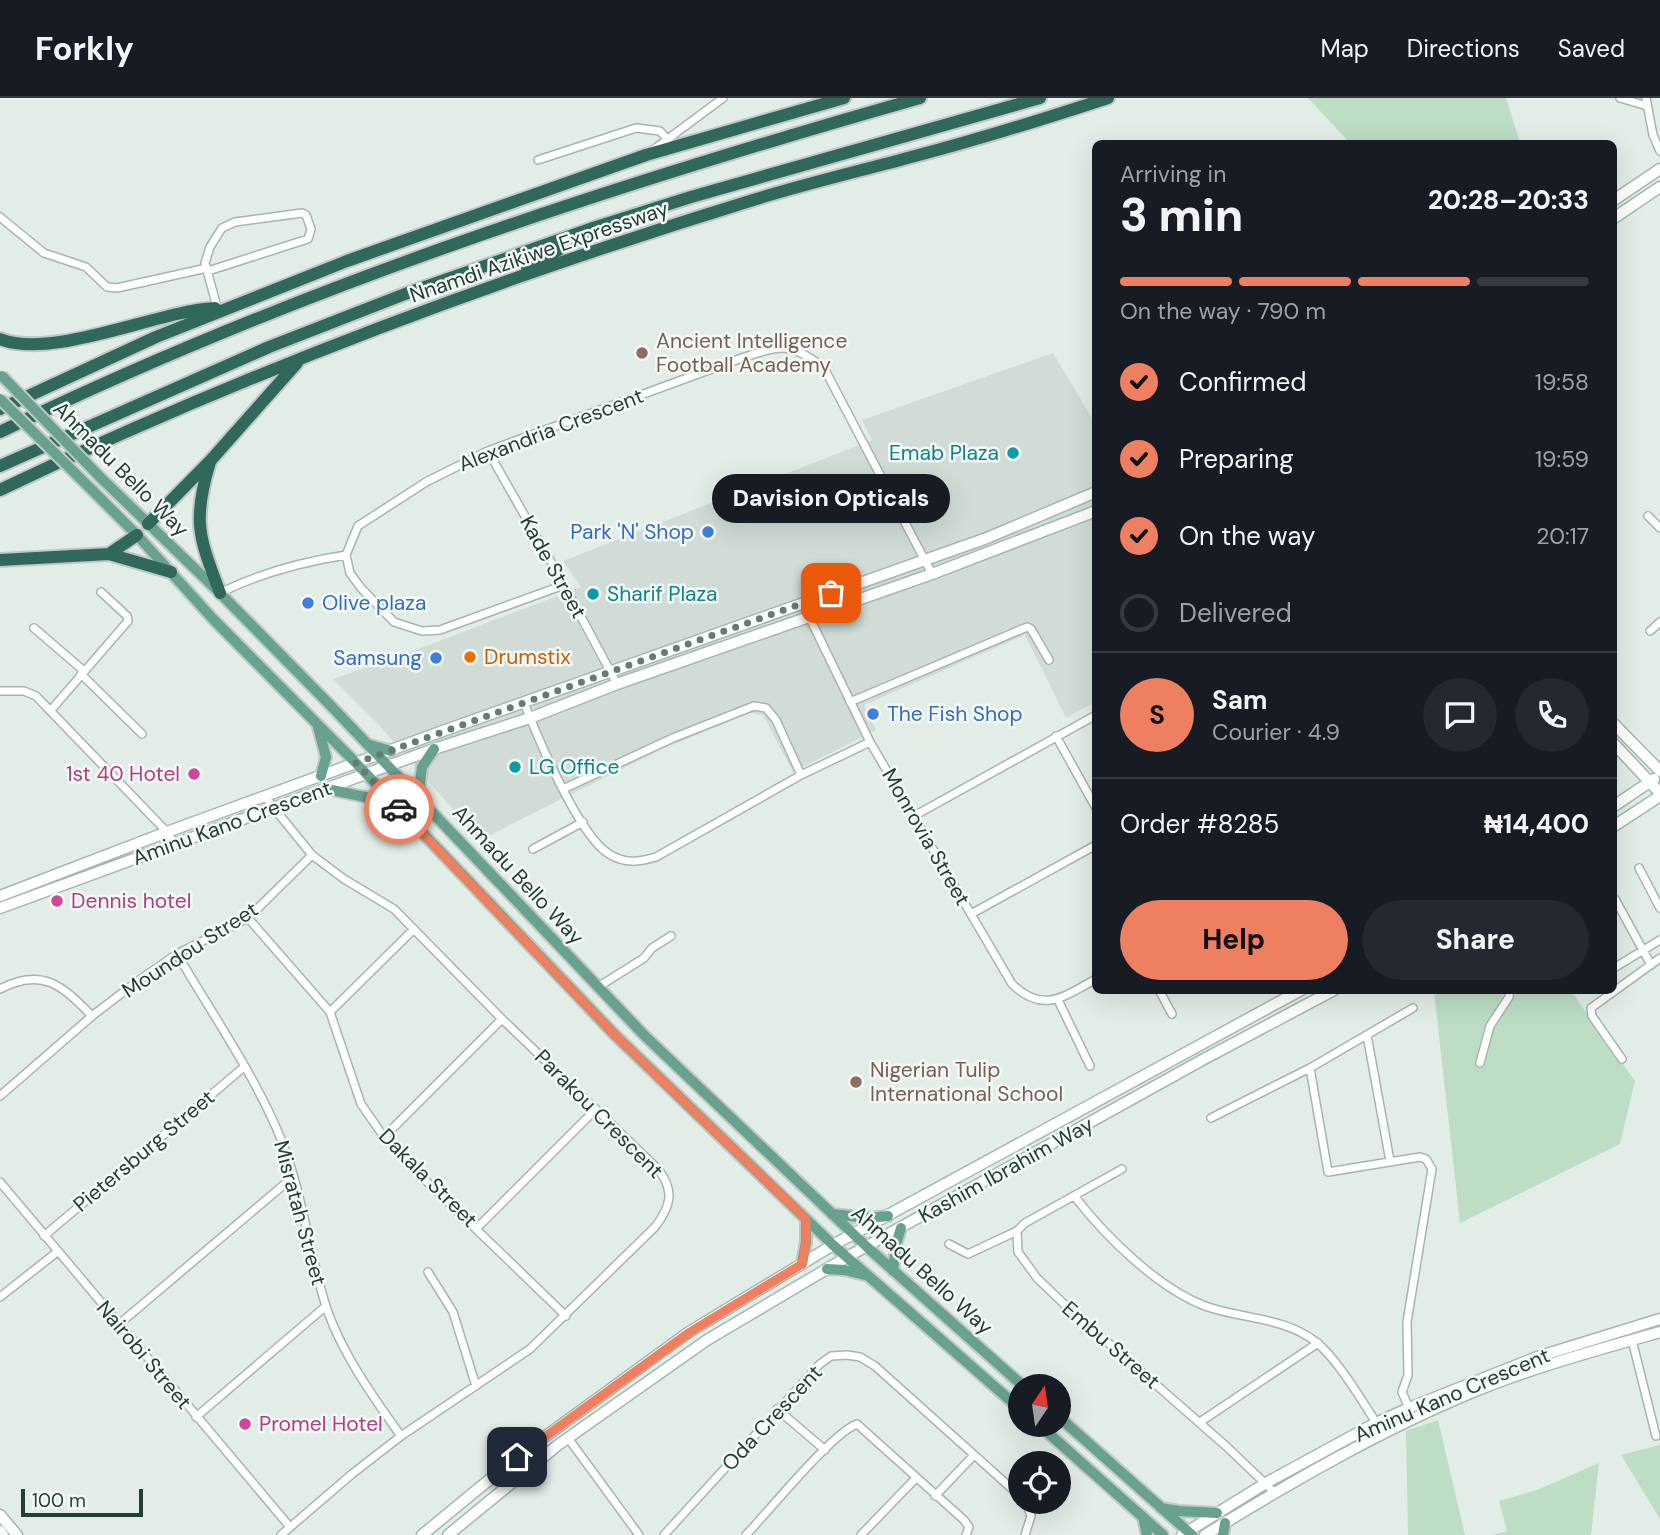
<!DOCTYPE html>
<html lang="en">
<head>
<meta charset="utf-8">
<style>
  body { margin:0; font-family:"DM Sans",sans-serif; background:#242831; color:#f1f3f6; height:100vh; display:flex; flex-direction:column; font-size:26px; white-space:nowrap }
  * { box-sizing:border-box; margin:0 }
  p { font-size:23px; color:#9ea1a6 }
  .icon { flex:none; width:38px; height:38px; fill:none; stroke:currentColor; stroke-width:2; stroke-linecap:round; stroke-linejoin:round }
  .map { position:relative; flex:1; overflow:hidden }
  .details { position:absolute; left:1092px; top:42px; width:525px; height:854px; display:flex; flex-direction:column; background:#171b24; border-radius:10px; box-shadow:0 7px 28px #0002 }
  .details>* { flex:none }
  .needle { width:46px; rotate:13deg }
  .controls { position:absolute; left:1008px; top:1276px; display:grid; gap:14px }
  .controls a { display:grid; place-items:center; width:63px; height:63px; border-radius:50%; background:#171b24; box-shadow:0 7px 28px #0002; font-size:35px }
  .scale { position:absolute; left:21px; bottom:18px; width:122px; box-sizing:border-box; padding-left:7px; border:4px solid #233e36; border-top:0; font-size:19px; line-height:24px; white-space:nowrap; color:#233e36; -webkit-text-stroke:5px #f4f9f6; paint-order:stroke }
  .pin { position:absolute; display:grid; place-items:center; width:60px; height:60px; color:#fff; margin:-30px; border-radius:14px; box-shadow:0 4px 10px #0006 }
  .courier { position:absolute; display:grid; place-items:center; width:70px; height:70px; margin:-35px; border:5px solid #ee7f60; border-radius:50%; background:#fff; color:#222; box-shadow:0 2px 9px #0007 }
  .bubble { position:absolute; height:49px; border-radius:24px; background:#171b24; box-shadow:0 7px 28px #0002; font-size:23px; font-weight:800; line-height:49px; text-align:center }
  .overview em { font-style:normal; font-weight:800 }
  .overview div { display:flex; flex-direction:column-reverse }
  .overview { display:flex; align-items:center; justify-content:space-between; height:119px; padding:0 28px }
  h1 { font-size:46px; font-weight:800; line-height:52px }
  .bar { display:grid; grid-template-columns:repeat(4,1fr); gap:10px 7px; align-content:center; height:84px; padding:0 28px }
  .bar i { height:9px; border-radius:5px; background:#363941 }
  .bar .on { background:#ee7f60 }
  .bar p { grid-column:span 4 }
  .line { display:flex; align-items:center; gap:18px; padding:0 28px; border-top:2px solid #363941 }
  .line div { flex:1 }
  .round { display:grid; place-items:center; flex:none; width:74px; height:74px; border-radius:37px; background:#242831 }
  ol { padding:0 28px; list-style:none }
  li { display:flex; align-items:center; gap:21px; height:77px }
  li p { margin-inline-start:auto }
  li .icon { padding:7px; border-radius:50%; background:#ee7f60; color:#111; stroke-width:4 }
  li:last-child { color:#9ea1a6 }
  li i { width:38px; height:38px; border:4px solid #363941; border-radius:50% }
  .action { display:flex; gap:14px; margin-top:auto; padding:14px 28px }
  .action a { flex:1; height:80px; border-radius:42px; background:#ee7f60; color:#111; font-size:28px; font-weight:800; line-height:80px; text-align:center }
  .action a+a { background:#242831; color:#f1f3f6 }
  header { display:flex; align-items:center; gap:42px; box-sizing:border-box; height:98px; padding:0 35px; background:#171b24; border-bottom:2px solid #363941 }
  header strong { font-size:33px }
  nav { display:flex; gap:38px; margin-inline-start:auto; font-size:24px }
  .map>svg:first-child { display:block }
</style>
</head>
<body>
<header>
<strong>Forkly</strong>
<nav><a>Map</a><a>Directions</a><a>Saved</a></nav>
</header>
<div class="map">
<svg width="1660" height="1437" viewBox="0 0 1660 1437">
  <rect width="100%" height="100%" fill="#e3ede8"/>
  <path fill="#d1dcd7" d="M1053,255L1095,325V604L1066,620L1025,537L864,607L876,632L793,674L763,617L750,615L660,652L480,742L379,627L333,581L421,550L581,489L563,463L872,342L862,322Z"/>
  <path fill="#bdddc5" d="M1308,0H1506L1520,45H1350Z
    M1434,893H1571L1635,983L1620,1046L1460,1125Z
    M1438,1322L1465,1437H1408L1406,1333Z
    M1660,1347V1421L1621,1357Z
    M1599,1365L1591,1437H1493L1507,1433L1499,1403L1537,1392Z"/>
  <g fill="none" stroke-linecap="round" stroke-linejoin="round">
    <defs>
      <path id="street" d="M1620,0L1647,8
        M1646,0L1653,37L1660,53
        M653,52L723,0
        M538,62L636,30L660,33L667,41
        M0,119L44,155L86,169L107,189L117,190L207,170
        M208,173L308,141L311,131L306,117L302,115L235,124L222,130L210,149L205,165L217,209
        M488,353L564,487L617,586
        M1648,418L1660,430
        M564,487L440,532L422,533L394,524L361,490L350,475L346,457L358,428L426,384L488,353L739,261C779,248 788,242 824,270L932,476
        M220,495C260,475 301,464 346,457
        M803,506L870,644L1012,886C1043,916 1063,899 1096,881
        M34,530L84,573
        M1650,533L1660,524
        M81,576L142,636
        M0,593H24L36,598L167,734L174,745
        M850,604L1027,529L1031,531L1049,562
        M524,605C538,640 579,738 609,756C625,766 639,764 656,759L801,677L870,644
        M51,612L128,523L127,518L101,494
        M1056,638L1096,710
        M563,691L673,640L754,608L766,610L776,622L801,677
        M265,699L312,757L344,781L394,811L502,921L658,1071C675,1093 671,1108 655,1129L530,1251L401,1338L352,1376L281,1437
        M914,718L1096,617
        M533,751L583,724
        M1639,770L1660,810
        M1615,801L1651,867
        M971,816L1096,747
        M248,820L330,914L361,1006L384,1039L419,1076L566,1218
        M177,856C211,914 256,979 281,1041C302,1093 308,1151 325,1205C339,1251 373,1299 401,1338
        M1614,870L1660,842
        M598,889L644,860L652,850L671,838
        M0,891C42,869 62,887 92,918
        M1159,892L1172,916
        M1058,902L1090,968
        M330,914L414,831
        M1367,937L1390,1063
        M1622,961L1592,918L1591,910L1660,860
        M1480,965L1490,928L1509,899L1510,892
        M1310,970L1328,1074L1420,1059L1426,1061L1432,1071L1407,1224L1408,1277L1402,1294L1409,1310
        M0,998L92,918L135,885L177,856L248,820L312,757
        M1211,1020L1310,970L1413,910
        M384,1039L502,921
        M1122,1071L1025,1125L1017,1133L1018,1154L1037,1180L1063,1205L1227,1349L1275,1395
        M0,1084L290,1429
        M1075,1099C1106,1139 1158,1190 1205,1208C1241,1221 1285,1219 1316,1244C1339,1262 1366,1310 1383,1335
        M477,1130L596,1011
        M44,1138L244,969
        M949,1146L968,1156L1017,1133
        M428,1174L453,1214L476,1288
        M0,1199L57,1154
        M118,1227L293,1079
        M1632,1242L1656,1338
        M777,1311L825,1352
        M196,1319L326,1208
        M1200,1324L1318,1245
        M568,1340L639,1437
        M935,1398L974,1357
        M664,1437L820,1266L831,1258L847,1257L860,1259L875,1268L1020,1398
        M746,1437C769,1413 832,1335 857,1326L964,1422L969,1429L966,1437
        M861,1437L916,1380
        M1025,1437L1031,1418L1026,1404"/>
      <path id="secondary" d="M1614,102L1660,71
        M1614,120L1660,89
        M1614,626L1660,673
        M1614,646L1660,695
        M1614,708L1654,681
        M1614,728L1660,698
        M0,798L167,734L440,634L987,440L1096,394
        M0,810L434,651L530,620L617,586L932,476L1096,413
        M0,1417L17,1437
        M0,1433L3,1437
        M422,1437L517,1359L689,1234L833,1147L1301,892
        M448,1437L558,1347L707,1242L847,1159L1204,961L1334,892
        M1182,1437L1266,1385L1376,1325L1409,1310L1537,1259L1660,1221
        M1205,1437C1291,1384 1379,1333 1473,1294C1534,1269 1597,1252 1660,1234"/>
      <path id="primary" d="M100,379L220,495L332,609L644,937L867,1149L1023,1288
        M90,390L137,437L213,521L356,665L615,937L833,1147L1020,1311
        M318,629L326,659L321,678
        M370,647L391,653
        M327,691L370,700L395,709
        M418,700L422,669L434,651
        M832,1116L869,1120L888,1118
        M802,1166L806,1144V1121
        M827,1171L844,1172L865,1177
        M893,1173L896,1146L901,1130
        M1059,1319L1192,1437
        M1038,1326L1163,1437
        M1161,1410L1179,1413L1217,1415
        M1143,1419L1147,1437
        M1223,1437L1225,1425"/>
      <path id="highway" d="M527,170L572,144
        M0,241C53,262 157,213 215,210
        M0,311L156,239L347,163L646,57L844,0
        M0,334C295,191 606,89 920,0
        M210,364C192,423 199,439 220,495
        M0,368L269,249L405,196L593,130L691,99L1040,0
        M0,392C242,276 493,182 750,103C804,86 860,73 915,58C980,41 1044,21 1108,0
        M148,426L211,362L297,265
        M109,456L137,437
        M0,462L109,456L171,474"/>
    </defs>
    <use href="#street" stroke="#a6b5af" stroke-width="10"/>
    <use href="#secondary" stroke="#a2b8b0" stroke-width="13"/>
    <use href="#primary" stroke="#c1c9c7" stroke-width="14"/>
    <use href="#highway" stroke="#c1c9c7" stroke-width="16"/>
    <use href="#street" stroke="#fff" stroke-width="7"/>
    <use href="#secondary" stroke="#fff" stroke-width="10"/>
    <use href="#primary" stroke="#69a191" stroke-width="10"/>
    <use href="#highway" stroke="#30695c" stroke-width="12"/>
    <defs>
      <path id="primary-bridge" d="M2,278L100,379
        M0,301L90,390"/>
    </defs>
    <use href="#primary-bridge" stroke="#c1c9c7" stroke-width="14" stroke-linecap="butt"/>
    <use href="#primary-bridge" stroke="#69a191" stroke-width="10"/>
  </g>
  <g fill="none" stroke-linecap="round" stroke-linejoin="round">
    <path stroke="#667b74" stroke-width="7" stroke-dasharray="0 12.6" d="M399,711L356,665L831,495"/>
    <path stroke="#ee7f60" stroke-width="9" d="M399,711L615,937L806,1121V1144L802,1166L690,1234L517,1359"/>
  </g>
  <g fill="#8d6e63" stroke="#f4f9f6" stroke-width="2.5">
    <circle cx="642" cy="255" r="7"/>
    <circle cx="856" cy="984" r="7"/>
  </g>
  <g fill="#0f9aa8" stroke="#f4f9f6" stroke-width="2.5">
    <circle cx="1013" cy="355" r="7"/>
    <circle cx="593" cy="496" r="7"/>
    <circle cx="515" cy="669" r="7"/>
  </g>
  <g fill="#3f7fe0" stroke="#f4f9f6" stroke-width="2.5">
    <circle cx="708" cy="434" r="7"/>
    <circle cx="308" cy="505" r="7"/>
    <circle cx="436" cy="560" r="7"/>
    <circle cx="873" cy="616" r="7"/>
  </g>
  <circle fill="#e8710a" stroke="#f4f9f6" stroke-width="2.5" cx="470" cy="559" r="7"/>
  <g fill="#d1479c" stroke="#f4f9f6" stroke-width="2.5">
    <circle cx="194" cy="676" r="7"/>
    <circle cx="57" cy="803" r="7"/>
    <circle cx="245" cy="1326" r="7"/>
  </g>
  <g text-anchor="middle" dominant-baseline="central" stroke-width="5" stroke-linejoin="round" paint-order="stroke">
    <g font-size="21" fill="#233e36" stroke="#f4f9f6">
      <text transform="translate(539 154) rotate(-19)">Nnamdi Azikiwe Expressway</text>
      <text transform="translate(551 332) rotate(-21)">Alexandria Crescent</text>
      <text transform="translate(121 371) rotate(45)">Ahmadu Bello Way</text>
      <text transform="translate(553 469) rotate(61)">Kade Street</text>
      <text transform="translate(232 725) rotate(-20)">Aminu Kano Crescent</text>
      <text transform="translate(926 739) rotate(60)">Monrovia Street</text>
      <text transform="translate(518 777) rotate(47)">Ahmadu Bello Way</text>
      <text transform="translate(190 852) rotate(-33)">Moundou Street</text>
      <text transform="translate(599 1016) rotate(45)">Parakou Crescent</text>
      <text transform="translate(144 1053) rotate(-40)">Pietersburg Street</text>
      <text transform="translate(1006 1072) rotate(-29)">Kashim Ibrahim Way</text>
      <text transform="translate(428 1080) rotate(45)">Dakala Street</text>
      <text transform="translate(300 1115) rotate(75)">Misratah Street</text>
      <text transform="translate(922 1172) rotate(42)">Ahmadu Bello Way</text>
      <text transform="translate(1111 1247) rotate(41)">Embu Street</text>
      <text transform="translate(144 1257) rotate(50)">Nairobi Street</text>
      <text transform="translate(1452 1297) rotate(-23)">Aminu Kano Crescent</text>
      <text transform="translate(772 1320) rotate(-47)">Oda Crescent</text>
    </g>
    <g font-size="21" fill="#785e54" stroke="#f4f9f6" text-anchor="start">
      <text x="656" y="243">Ancient Intelligence<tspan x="656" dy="24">Football Academy</tspan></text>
      <text x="870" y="972">Nigerian Tulip<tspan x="870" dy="24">International School</tspan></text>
    </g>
    <g font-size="21" fill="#0d838f" stroke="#f4f9f6" text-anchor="start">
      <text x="999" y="355" text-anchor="end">Emab Plaza</text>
      <text x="607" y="496">Sharif Plaza</text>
      <text x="529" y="669">LG Office</text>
    </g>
    <g font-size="21" fill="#366cbe" stroke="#f4f9f6" text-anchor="end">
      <text x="694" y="434">Park 'N' Shop</text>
      <text x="322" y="505" text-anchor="start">Olive plaza</text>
      <text x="422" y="560">Samsung</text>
      <text x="887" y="616" text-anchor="start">The Fish Shop</text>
    </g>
    <g font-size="21" fill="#c56008" stroke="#f4f9f6" text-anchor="start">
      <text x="484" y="559">Drumstix</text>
    </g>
    <g font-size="21" fill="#b23c85" stroke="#f4f9f6" text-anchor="start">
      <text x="180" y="676" text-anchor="end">1st 40 Hotel</text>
      <text x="71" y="803">Dennis hotel</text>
      <text x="259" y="1326">Promel Hotel</text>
    </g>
  </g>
</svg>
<div class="controls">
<a><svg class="needle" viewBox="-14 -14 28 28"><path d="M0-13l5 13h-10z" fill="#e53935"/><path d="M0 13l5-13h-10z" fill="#9ea1a6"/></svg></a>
<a><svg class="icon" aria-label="locate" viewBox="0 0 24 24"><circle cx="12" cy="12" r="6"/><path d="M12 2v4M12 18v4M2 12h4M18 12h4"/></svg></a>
</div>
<div class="scale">100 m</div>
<div class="pin" style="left:831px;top:495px;background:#ea580c"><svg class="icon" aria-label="bag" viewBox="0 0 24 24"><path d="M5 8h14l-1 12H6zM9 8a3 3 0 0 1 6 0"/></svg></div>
<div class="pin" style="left:517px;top:1359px;background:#1f2937"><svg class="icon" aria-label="home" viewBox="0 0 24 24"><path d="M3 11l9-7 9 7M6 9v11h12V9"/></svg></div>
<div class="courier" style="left:399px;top:711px"><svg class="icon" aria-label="car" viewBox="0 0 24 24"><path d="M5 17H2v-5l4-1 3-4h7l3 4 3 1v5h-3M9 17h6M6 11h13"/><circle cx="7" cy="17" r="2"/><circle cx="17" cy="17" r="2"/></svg></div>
<div class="bubble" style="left:712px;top:376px;width:238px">Davision Opticals</div>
<section class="details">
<div class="overview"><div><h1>3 min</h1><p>Arriving in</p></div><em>20:28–20:33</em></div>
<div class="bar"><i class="on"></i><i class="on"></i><i class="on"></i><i></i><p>On the way · 790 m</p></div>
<ol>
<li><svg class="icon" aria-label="check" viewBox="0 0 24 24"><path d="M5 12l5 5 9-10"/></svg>Confirmed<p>19:58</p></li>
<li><svg class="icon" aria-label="check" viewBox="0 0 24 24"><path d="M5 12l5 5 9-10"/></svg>Preparing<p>19:59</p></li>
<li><svg class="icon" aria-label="check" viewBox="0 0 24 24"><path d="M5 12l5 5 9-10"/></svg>On the way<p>20:17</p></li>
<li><i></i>Delivered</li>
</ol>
<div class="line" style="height:126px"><b class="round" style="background:#ee7f60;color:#111">S</b><div><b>Sam</b><p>Courier · 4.9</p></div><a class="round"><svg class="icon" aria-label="chat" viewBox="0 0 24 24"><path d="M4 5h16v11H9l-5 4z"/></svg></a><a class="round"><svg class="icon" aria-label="phone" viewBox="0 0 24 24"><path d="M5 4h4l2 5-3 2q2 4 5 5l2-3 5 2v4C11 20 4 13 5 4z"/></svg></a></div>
<div class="line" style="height:91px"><div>Order #8285</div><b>₦14,400</b></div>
<div class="action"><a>Help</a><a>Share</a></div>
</section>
</div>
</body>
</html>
